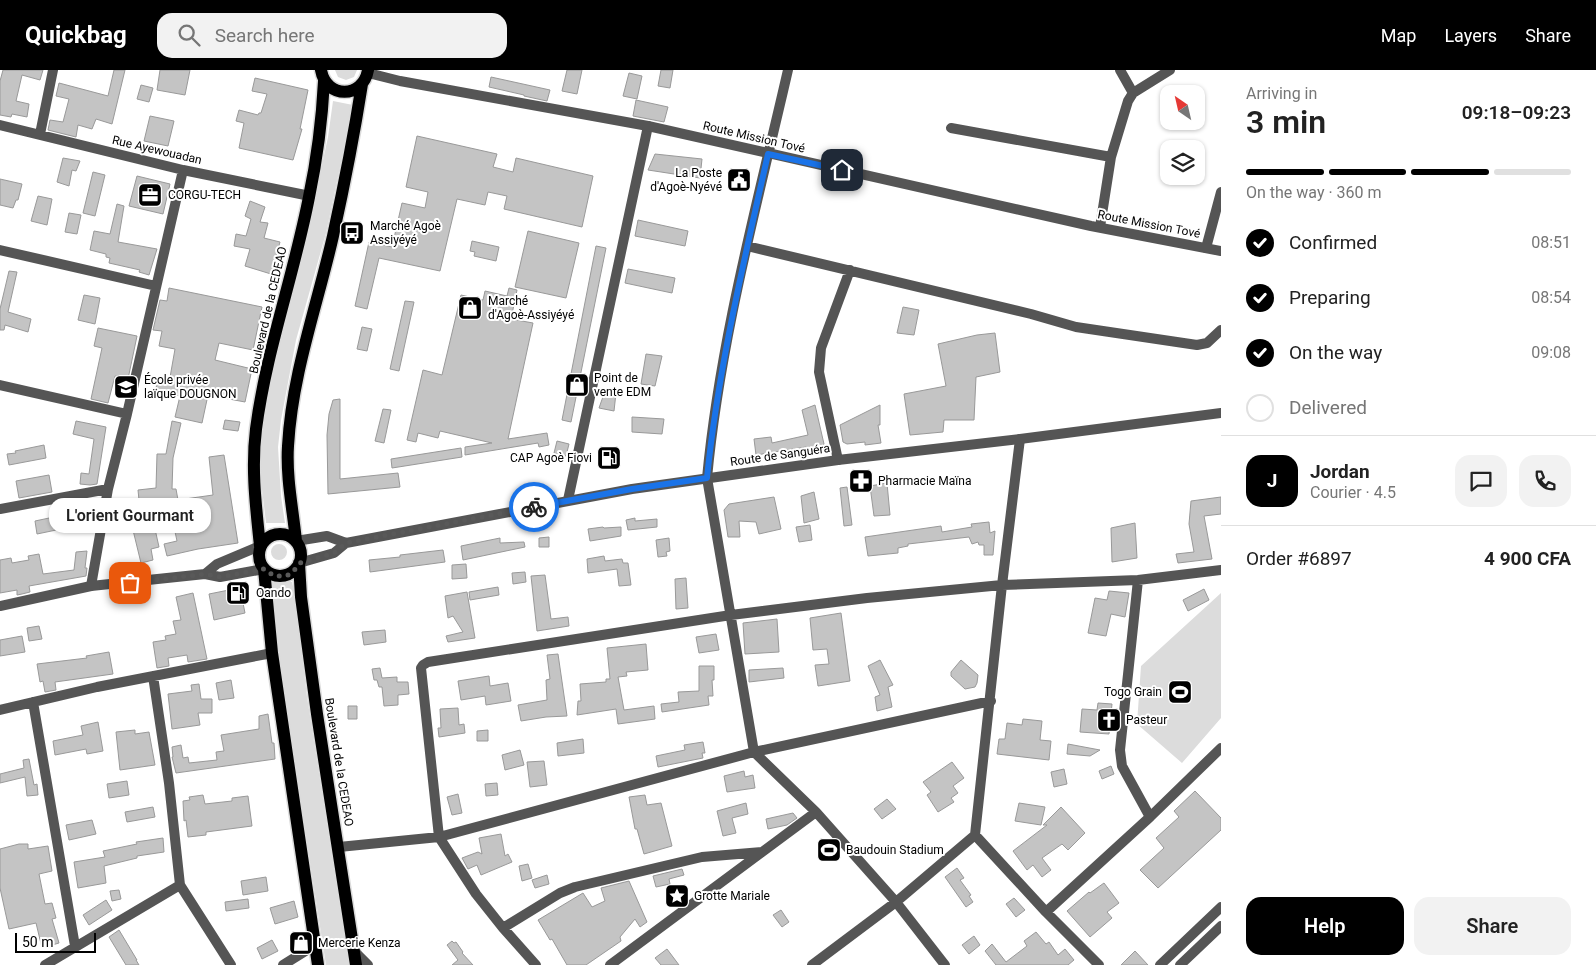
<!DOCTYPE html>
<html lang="en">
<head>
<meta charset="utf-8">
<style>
  body { margin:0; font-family:Roboto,sans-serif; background:#f2f2f2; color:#222; height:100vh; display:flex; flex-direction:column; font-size:19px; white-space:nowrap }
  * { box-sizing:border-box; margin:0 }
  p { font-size:16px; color:#767676 }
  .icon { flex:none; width:28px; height:28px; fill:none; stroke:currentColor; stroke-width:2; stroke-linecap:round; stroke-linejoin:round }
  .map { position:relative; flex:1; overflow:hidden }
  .sheet { display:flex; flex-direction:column; background:#fff; width:375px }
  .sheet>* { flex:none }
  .needle { width:32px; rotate:326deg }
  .controls { position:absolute; left:1160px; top:15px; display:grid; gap:10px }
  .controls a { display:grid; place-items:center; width:45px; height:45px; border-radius:10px; background:#fff; box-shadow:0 1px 4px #0004; font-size:25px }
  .scale { position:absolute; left:15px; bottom:12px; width:81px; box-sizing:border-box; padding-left:5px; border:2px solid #000; border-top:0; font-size:14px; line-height:18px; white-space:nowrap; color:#000; -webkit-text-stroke:4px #fff; paint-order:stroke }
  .pin { position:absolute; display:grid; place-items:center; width:42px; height:42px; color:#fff; margin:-21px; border-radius:10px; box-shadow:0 2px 8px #0006 }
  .courier { position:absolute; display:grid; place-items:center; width:50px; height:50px; margin:-25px; border:4px solid #1a73e8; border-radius:50%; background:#fff; color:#222; box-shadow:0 1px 6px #0007 }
  .bubble { position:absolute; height:35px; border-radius:15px; background:#fff; box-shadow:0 1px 4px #0004; font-size:16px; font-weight:600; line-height:35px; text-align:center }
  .summary em { font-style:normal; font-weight:600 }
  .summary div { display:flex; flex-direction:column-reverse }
  .summary { display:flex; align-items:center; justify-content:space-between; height:85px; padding:0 25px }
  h1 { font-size:32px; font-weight:600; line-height:38px }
  .bar { display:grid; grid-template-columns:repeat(4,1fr); gap:8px 5px; align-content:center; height:60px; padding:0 25px }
  .bar i { height:6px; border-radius:4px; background:#e0e0e0 }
  .bar .current { background:#000 }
  .bar p { grid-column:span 4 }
  .line { display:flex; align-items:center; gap:12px; padding:0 25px; border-top:1px solid #e0e0e0 }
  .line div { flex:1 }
  .round { display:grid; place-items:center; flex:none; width:52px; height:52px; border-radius:15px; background:#f2f2f2 }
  ol { padding:0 25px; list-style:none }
  li { display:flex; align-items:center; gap:15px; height:55px }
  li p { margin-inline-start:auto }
  li .icon { padding:5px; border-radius:50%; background:#000; color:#fff; stroke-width:4 }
  li:last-child { color:#767676 }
  li i { width:28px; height:28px; border:2px solid #e0e0e0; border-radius:50% }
  .cta { display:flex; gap:10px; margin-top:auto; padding:10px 25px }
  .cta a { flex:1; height:58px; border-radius:15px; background:#000; color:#fff; font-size:20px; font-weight:600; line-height:58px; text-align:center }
  .cta a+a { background:#f2f2f2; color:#222 }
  header { display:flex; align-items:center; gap:30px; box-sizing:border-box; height:70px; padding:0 25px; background:#000; color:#fff }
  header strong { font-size:24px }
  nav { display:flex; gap:28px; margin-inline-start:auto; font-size:18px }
  .search { width:350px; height:45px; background:#f2f2f2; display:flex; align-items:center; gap:12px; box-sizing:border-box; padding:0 18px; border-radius:15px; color:#767676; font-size:19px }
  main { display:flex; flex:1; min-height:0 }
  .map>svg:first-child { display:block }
</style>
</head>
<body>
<header>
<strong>Quickbag</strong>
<div class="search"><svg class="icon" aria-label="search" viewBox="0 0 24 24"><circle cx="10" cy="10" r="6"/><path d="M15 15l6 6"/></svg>Search here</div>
<nav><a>Map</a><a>Layers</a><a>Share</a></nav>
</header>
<main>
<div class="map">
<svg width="1221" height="895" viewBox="0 0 1221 895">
  <rect width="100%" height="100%" fill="#fff"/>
  <path fill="#dcdcdc" d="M335,0H357L354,7L346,10L338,7Z
    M333,31L353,35L326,163L296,270L281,350L278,377L281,426L285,453H266L260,402L261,369L266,331L280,267L308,161L328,67Z
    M271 482a8 8 0 1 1 16 0a8 8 0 1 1-16 0Z
    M285,512H292L295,525L307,627L349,895H326L287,644L269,513Z
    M1221,523V648L1182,693L1137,654L1141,596Z"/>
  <path fill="#c4c4c4" stroke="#999" d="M3,0H43L40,10L22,5L16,31L29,34L27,47L12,44L11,47L0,45V11Z
    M114,0H125L112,54L96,49L92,59L78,55L76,67L48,60L50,50L63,52L69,29L56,26L59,13L108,26Z
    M160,0H190L185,25L157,20Z
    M567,0H582L577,24L562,21Z
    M661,0H673L670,18L658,16Z
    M629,3L642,6L637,29L623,26Z
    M491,7L550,20L547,31L524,26V25L489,17Z
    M255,8L308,20L300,59H302L293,90L239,78L244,53L236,51L239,40L258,45L259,43H261L267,24L252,21Z
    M141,15L153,18L149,32L137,29Z
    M636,30L668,37L664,52L633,46Z
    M150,46L174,51L168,76L144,71Z
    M417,66L497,84L493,97L513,102L516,88L593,106L582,157L504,139L507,126L488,122L485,135L457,129L440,201L379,188L367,239L355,236L369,172L392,177L402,133L425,138L428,122L406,117Z
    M655,84L702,89L700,108L648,100Z
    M63,88L80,91L76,101L72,100L69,116L57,112Z
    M93,102L105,105L95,146L83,143Z
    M137,106L170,114L163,144L129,136Z
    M0,109L22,114L18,130H16L13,138L0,135Z
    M38,126L52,129L47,155L31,151Z
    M250,131L265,137L260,152L268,153L264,168L280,172L271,204L245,196L250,179L234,176L236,164L246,166L251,149L245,146Z
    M117,134L124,136L118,172L157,179L149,205L139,202L140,200L109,193L110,188L106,187V184L90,180L94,161L110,164Z
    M69,143L81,145L77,164L65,162Z
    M638,150L688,161L685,176L635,166Z
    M528,161L579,173L566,228L515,217Z
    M472,171L499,177L496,191L474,186L475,182L470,181Z
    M596,176L606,178L571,352L562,350Z
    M628,199L675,208L672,223L625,213Z
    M9,201L17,202L8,242L31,249L28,262L5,255L4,260H0V239Z
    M169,218L262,237L253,280L219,273L215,290L252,299L245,332L208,325L202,353L175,347L180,326L155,321L158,311L169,313L175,279L159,276L162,261L153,260L160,230L167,231Z
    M509,218L517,220L511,249L533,253L508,369L547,363L549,375L539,377L538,373L465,385V377L492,373L440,361L438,368L418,363L416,372L407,370L423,300L442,305L461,225L483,230L485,221L507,226Z
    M84,225L100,228L95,254L78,250Z
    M405,231L414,232L399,301L390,299Z
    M903,237L919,240L914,265L897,263Z
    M362,257L372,259L367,281L357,279Z
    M98,258L137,266L128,309L115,306L108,333L91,329L102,278L94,276Z
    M995,263L1000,302L976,307L974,350H944L943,362L910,365L904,324L946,316L938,274L977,265Z
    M646,284L662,286L655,316L641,314Z
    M605,321L616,323L614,341L599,338Z
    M340,329V409L398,403L400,417L328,424L327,365L329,344L333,330Z
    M815,335L824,374L821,379L807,381L806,377L756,385L754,369L771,367L772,373L808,365L802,340Z
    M880,335V355H878L881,373L865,375V372L847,374L843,372L840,355Z
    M383,339L391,340L384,373L375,371Z
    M632,347L664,349L662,364L632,362Z
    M225,350L240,352L238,361L223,359Z
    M76,351L106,357L97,414L90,415L80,414L81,403L89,404L94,369L73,364Z
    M172,351L181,353L173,388L172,419H176L178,430L213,425L209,387L224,385L238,473L198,479L167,486L164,474L177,471L168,429L152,431L154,450H153L159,477L151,479L153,490L141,493L132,456L117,453L122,433L139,430L138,420L156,418L157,384H166Z
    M557,371L569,374L566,386L554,383Z
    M44,375L46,388L9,395L7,384L16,383L15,381Z
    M461,378L462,387L392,398L391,389Z
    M49,405L52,422L19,428L16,411Z
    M887,413L890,445L874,446L870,416Z
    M847,417L852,455L844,456L840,418Z
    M814,422L819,449L804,453L801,426Z
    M774,427L781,459L759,464L756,452L739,451L740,467H728L724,440L729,434Z
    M1221,427V444L1204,446L1212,489L1178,493L1176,484L1194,482L1189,454L1191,431Z
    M87,440L90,453L37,464L35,451Z
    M635,448V451L657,449V457L628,460L626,450Z
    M989,452L990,463L995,461L993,485H984V475H979L978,472L972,474L969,467L908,474V476L898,478V483L868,486L865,467L941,456L942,462L972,457L971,454Z
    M1135,453L1137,488L1112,492L1111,458Z
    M810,455L812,470L799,472L796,457Z
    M603,457L604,458L621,457V466L590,471L588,459Z
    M549,467V477H539V468Z
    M500,468V473L524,472L525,477L463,490L461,476Z
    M669,468L670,481L666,482L667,486L658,487L656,470Z
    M443,480L445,492L370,502L369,490L400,487V485Z
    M87,481L85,498H87L86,506L29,516L30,522L22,524L17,525V520L0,523V490L11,488L12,493L29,490L28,486L39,484L43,504L74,500L76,482Z
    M604,486L605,491L622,489L623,493H628L631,515L619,516L617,499L588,503L587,489Z
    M466,494L467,508L452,509V495Z
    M525,502L526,512L513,514L512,503Z
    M545,505L551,549L568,547L569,556L537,561L531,506Z
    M686,508L688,538L676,539L675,509Z
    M498,517L499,525L470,530L469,522Z
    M234,519L237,534L243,533L245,543L214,550L209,524Z
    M1204,519L1209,530L1188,541L1183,530Z
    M1109,521L1129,523L1125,547L1111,544L1106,566L1088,563L1095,528L1107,530Z
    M467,522L475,568L448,572L446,566L463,562L453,546L448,548L445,526Z
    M193,523L207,589L188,592L187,585L168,588L169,596L157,598L153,572L166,570L165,566L176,564L173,551L181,550L176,527Z
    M841,543L850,611L818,616L815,595L829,594L827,579L813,580L810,548Z
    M777,549L779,582L745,584L743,553Z
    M39,556L42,569L29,571L27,558Z
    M385,560L386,572L364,575L362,562Z
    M716,564L719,580L699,583L696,567Z
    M22,566L25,582L0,586V570Z
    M646,574L648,600L626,602L627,606L618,607L624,640L654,636L655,649L618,654L616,639L577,645L578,631H581L580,614L606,612V609H610L607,578Z
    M109,582L113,604L55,612L56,620L45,622L43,611L40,612L37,594L87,588L86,586Z
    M558,584L567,646L546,647L521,651L518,635L547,630L546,610L550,609L547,585Z
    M880,590L893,615L888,617L892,637L877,641L875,627L880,625L868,596Z
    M961,590L978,605L977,613L975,617L965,619L951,606V602Z
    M699,596H714V610H712L713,626H708L709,635L662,642L661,634L679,632L678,622L699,621Z
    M380,598L382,608L397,607V612H408L409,624L398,625V635L384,636L382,617H379L377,610H374L372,599Z
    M783,598L784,608L749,612V600Z
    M489,606L490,616L508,613L511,631L486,635L485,626L461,630L458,611Z
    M231,610L234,628L219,630L216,613Z
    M199,614L201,629H212V643H198L200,655L172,659L168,624L192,621L191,615Z
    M1098,633L1112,634L1109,664L1080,662L1082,639L1097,640Z
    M348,636H357V649H348Z
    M458,638L459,655L464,654L465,663L439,667L438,658H441L440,639Z
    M268,644L272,673H274L275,689L176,703L172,687H173L172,677L181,675L183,688L188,687L189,693L217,690L216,682L224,681L221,665L259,659V646Z
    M1023,649L1042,651L1040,670L1051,671L1049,690L997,684L999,669H1005L1007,653L1022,655Z
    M98,652L103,681L87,684L86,679L55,685L53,671L83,665L81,656Z
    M135,660V664L149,662L155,695L120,700L116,662Z
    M488,660V671H477V661Z
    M583,669L584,683L558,686L557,673Z
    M703,672L705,683H702L703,688L658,697L656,686L685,680L684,675Z
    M1068,674L1100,680L1090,686L1067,684Z
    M520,680L524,695L505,700L502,685Z
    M29,689L34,715L37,714L38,725L27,726L25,707L0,713V704L24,698L23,690Z
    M544,691L547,715L530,717L527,692Z
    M952,692L964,708L953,716L958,723L951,728L954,732L938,742L927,725L931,722L923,712Z
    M1111,696L1114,704L1102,709L1099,701Z
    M1064,699L1067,714L1054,717L1051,702Z
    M744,701L745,707L753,705L755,718L727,722L724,706Z
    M127,711L129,725L109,728L107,714Z
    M497,713L498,725L486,726L485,714Z
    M1195,721L1221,748V760L1158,818L1140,800L1164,778L1156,768L1179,747L1174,741Z
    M458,724L462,743L452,745L447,727Z
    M203,725L205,734L232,731V728L248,726L252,756L206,762V765L188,767L186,750L184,751L183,731L190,730L189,727Z
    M645,725L647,735L661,733L672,776L644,784L637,759H635L629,727Z
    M887,729L896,739L882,749L874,739Z
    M746,733L748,744L732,748L736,763L723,766L717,741Z
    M1019,733L1045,737L1041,755L1015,751Z
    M153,737L155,747L127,752L125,742Z
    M1061,737L1085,763L1068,780L1062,774L1042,788L1051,800L1042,807L1033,795L1027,800L1013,781L1047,755H1043Z
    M793,743L797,748L787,755L768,759L766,749Z
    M92,750L96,764L69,770L66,755Z
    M501,764L505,786L508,784L512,792L481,805L477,795L468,799L462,788L478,782L482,784L479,768Z
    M163,768L164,782L137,786V788L104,796L106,813L78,818L74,792L105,787L103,781L137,774L136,772Z
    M19,774H28V779L48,776L52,801L39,804L45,834L52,833L56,848L52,849L59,873L42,878L36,853L9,859L0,818V779Z
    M528,794L532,808L522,811L519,796Z
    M957,798L964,808L960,810L971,825L969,826L973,832L966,837L945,807Z
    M682,799L684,805L669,809L670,814L656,817L653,806Z
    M547,805L549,814L535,818L532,810Z
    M266,807L268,821L243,825L241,811Z
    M629,811L647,852L640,857L635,849L620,867L621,871L586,895H567L552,869L550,870L538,850L583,823L592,837L605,831L601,818Z
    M1104,813L1119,833L1107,842L1112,848L1090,867L1067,841L1089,822L1090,823Z
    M119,820L121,829L112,831L110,821Z
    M1014,828L1025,840L1016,847L1006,834Z
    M248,829L249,838L226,841L225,832Z
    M106,830L112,840L89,855L83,845Z
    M294,831L298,847L275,854L270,838Z
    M781,840L789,852L782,857L773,845Z
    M119,860L137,890H136L139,895H126L109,867Z
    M1036,862L1046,874L1049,872L1058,885L1065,879L1074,890L1068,895H996L985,881L992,874L1006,892L1027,876L1024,871Z
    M974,866L980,875L969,884L962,875Z
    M272,870L278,881L262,889L257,878Z
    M452,871L454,873L456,872L463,882L462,883L473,895H452L458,890L447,875Z
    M667,879L679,895H661L655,888Z
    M1135,881L1148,895H1121Z"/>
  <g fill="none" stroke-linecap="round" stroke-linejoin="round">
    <defs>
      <path id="primary" d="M321,0C326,29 363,29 368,0
        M259 485a21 21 0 1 1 42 0a21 21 0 1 1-42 0Z
        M296,471C293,440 286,408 288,376C292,304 317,236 333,166C344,116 354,65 362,14
        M260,476C256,437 251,399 256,359C266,281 294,205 309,127C317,89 322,50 324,11
        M299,493L301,527L317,644L356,895
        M264,499L272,583L318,895"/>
    </defs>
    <use href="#primary" stroke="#dbdbdb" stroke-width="15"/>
    <path stroke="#555" stroke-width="10" d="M788,0C757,135 720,270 707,408L754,682L816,742L896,832L945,895
      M1120,0L1133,23
      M0,55L183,100L310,126
      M951,58L1111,87
      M40,64L53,0
      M1100,157L1111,87L1128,31L1133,23L1170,0
      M747,176L1031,244L1076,257L1197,275L1207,273L1221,260
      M1206,178L1221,122
      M0,180L156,216
      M0,315L127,344
      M838,390L819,302L821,278L850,200
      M568,430L648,56
      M0,439L108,419
      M1138,510L1120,680L1122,696L1150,747
      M91,516L108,419L127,344L183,100
      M153,606L169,713L180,815L231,895
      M33,632L75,876
      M0,640L97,617L272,583
      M975,765L1046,842L1099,895
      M339,777L439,767L754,682L991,631
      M1046,842L1150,747L1221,678
      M503,858L560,823L575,817L702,787L762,782
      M353,880L368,895
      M45,895L180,815
      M283,895L315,875
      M536,895L503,858L476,824L439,767L421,598L423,595L428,592L731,545L867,528L1002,515L1138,510L1221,500
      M610,895L816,742
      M812,895L896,832L975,765L1002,515L1020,369"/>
    <path stroke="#555" stroke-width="10" d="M368,3L400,11L648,56L1091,156L1221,181
      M296,471L327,466L346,473
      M299,493L334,483L346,473L632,419L838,390L1020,369L1221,343
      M205,504L217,494L260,476
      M0,536L91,516L205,504L220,507L264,499
      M1160,895L1221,837
      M1180,895L1221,856"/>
    <use href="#primary" stroke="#000" stroke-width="12"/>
  </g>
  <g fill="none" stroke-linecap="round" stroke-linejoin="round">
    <path stroke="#595959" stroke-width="5" stroke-dasharray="0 9" d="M130,513L205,504L220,507L264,499L274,506H286L292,503L300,493L334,483L346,473L534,437"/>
    <path stroke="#1a73e8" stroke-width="6" d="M534,437L632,419L707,408C718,299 744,191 768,84L842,100"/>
  </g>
  <defs>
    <symbol id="civic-square" viewBox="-11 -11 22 22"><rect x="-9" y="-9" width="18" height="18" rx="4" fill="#000" stroke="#fff"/><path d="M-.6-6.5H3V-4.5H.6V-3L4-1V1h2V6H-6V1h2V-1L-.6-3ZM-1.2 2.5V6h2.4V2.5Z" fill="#fff"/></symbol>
    <symbol id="office-square" viewBox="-11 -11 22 22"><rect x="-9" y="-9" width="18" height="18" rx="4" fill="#000" stroke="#fff"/><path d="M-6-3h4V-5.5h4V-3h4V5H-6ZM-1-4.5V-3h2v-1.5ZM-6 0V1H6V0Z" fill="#fff"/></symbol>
    <symbol id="bus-square" viewBox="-11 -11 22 22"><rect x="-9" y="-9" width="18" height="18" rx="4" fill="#000" stroke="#fff"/><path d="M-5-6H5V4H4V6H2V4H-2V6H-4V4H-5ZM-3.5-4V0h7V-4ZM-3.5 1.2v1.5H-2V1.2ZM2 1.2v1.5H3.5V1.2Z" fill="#fff"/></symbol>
    <symbol id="shop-square" viewBox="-11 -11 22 22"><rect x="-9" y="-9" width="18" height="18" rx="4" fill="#000" stroke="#fff"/><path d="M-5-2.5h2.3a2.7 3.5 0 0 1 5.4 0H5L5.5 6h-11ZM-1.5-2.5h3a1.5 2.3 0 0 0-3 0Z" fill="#fff"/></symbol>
    <symbol id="school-square" viewBox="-11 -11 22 22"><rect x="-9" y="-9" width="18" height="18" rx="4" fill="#000" stroke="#fff"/><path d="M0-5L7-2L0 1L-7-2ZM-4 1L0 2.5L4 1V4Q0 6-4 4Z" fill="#fff"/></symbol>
    <symbol id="fuel-square" viewBox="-11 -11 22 22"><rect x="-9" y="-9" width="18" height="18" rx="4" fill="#000" stroke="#fff"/><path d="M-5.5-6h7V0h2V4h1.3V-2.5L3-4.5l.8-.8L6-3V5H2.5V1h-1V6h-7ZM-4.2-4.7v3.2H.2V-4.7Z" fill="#fff"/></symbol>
    <symbol id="pharmacy-square" viewBox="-11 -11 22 22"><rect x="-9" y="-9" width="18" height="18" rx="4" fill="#000" stroke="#fff"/><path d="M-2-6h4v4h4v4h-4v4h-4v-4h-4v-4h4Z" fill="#fff"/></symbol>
    <symbol id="stadium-square" viewBox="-11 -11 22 22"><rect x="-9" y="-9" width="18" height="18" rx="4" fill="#000" stroke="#fff"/><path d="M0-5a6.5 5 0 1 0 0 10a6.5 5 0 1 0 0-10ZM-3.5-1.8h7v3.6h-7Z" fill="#fff"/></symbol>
    <symbol id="church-square" viewBox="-11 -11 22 22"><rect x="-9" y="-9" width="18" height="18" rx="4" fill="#000" stroke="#fff"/><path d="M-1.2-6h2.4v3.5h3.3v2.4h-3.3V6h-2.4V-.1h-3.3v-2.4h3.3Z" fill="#fff"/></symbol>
    <symbol id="sight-square" viewBox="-11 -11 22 22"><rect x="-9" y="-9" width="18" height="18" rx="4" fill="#000" stroke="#fff"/><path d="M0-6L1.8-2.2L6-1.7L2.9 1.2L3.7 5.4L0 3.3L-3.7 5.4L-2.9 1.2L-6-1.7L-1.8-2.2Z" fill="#fff"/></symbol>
  </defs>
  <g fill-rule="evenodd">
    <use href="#civic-square" x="725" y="96" width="28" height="28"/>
    <use href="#office-square" x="136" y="111" width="28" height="28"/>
    <use href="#bus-square" x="338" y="149" width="28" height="28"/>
    <use href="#shop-square" x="456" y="224" width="28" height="28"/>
    <use href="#shop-square" x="563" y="301" width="28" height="28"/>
    <use href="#school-square" x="112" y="303" width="28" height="28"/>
    <use href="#fuel-square" x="595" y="374" width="28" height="28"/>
    <use href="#pharmacy-square" x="847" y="397" width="28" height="28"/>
    <use href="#fuel-square" x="224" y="509" width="28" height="28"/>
    <use href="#stadium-square" x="1166" y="608" width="28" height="28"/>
    <use href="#church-square" x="1095" y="636" width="28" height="28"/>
    <use href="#stadium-square" x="815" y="766" width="28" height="28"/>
    <use href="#sight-square" x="663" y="812" width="28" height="28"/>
    <use href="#shop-square" x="287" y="859" width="28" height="28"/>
  </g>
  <g text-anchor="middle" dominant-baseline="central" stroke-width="4" stroke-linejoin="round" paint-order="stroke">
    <g font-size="12" fill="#000" stroke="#fff">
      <text transform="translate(754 67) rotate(13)">Route Mission Tové</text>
      <text transform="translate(157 80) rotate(13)">Rue Ayewouadan</text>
      <text transform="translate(1149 154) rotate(11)">Route Mission Tové</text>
      <text transform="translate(268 240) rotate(-77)">Boulevard de la CEDEAO</text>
      <text transform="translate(780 385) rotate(-8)">Route de Sanguéra</text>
      <text transform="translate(339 692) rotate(81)">Boulevard de la CEDEAO</text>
    </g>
    <g font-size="12" fill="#000" stroke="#fff" text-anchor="start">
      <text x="722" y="103" text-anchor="end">La Poste<tspan x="722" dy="14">d'Agoè-Nyévé</tspan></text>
      <text x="168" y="125">CORGU-TECH</text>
      <text x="370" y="156">Marché Agoè<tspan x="370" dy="14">Assiyéyé</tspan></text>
      <text x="488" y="231">Marché<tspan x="488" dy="14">d'Agoè-Assiyéyé</tspan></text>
      <text x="594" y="308">Point de<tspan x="594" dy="14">vente EDM</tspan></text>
      <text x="144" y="310">École privée<tspan x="144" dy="14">laïque DOUGNON</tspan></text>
      <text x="592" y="388" text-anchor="end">CAP Agoè Fiovi</text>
      <text x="878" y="411">Pharmacie Maïna</text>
      <text x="256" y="523">Oando</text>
      <text x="1162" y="622" text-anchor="end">Togo Grain</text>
      <text x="1126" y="650">Pasteur</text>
      <text x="846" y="780">Baudouin Stadium</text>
      <text x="694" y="826">Grotte Mariale</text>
      <text x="318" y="873">Mercerie Kenza</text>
    </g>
  </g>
</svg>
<div class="controls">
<a><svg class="needle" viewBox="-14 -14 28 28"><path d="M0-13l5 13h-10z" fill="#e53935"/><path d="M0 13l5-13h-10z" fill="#767676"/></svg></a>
<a><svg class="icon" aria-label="layers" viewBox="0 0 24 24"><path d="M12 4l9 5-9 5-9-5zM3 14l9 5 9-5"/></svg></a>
</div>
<div class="scale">50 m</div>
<div class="pin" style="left:130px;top:513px;background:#ea580c"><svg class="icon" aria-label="bag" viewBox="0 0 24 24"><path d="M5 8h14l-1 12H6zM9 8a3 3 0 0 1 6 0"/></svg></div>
<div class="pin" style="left:842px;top:100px;background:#1f2937"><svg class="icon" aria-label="home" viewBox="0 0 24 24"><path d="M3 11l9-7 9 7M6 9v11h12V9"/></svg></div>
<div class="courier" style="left:534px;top:437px"><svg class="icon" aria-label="bike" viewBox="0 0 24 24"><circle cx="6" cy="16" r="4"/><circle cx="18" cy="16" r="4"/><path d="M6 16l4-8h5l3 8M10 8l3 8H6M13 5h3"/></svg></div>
<div class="bubble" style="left:49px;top:428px;width:162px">L'orient Gourmant</div>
</div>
<section class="sheet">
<div class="summary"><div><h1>3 min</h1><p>Arriving in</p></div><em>09:18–09:23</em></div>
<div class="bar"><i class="current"></i><i class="current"></i><i class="current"></i><i></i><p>On the way · 360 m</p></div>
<ol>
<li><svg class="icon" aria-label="check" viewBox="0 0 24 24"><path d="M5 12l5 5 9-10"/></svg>Confirmed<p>08:51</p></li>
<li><svg class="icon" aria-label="check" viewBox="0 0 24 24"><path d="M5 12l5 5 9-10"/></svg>Preparing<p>08:54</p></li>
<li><svg class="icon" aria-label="check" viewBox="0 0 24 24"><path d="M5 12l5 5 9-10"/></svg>On the way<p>09:08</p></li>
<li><i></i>Delivered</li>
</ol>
<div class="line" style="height:90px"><b class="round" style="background:#000;color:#fff">J</b><div><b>Jordan</b><p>Courier · 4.5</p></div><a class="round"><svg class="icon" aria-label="chat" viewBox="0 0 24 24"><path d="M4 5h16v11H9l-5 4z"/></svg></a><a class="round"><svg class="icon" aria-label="phone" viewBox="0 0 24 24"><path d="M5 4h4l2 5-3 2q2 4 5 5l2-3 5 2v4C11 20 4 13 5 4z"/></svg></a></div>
<div class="line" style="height:65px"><div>Order #6897</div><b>4 900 CFA</b></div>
<div class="cta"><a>Help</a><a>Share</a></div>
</section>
</main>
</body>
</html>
